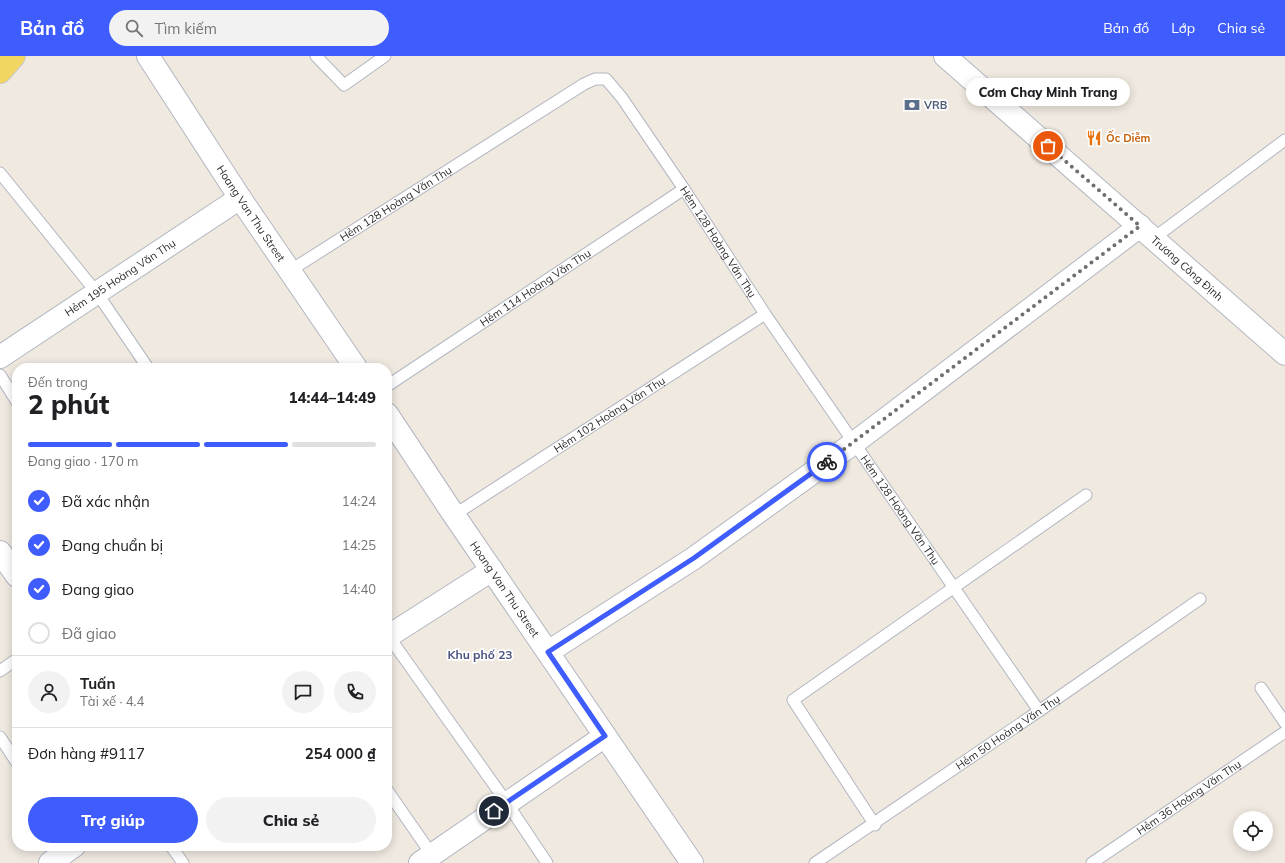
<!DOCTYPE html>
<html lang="vi">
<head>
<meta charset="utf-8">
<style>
  body { margin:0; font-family:Mulish,sans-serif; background:#f2f2f2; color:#202124; height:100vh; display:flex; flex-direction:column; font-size:15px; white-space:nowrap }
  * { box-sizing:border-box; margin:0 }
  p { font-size:13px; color:#757577 }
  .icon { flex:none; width:22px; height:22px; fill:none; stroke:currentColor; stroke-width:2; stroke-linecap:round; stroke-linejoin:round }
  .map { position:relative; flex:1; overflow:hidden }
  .drawer { position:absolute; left:12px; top:307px; width:380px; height:488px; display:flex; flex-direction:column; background:#fff; border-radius:16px; box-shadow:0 2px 10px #0003 }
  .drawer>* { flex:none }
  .fabs { position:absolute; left:1233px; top:755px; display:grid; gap:8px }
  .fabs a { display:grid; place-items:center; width:40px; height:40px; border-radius:50%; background:#fff; box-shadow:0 2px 10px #0003; font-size:20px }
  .pin { position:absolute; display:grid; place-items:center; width:34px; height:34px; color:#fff; margin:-17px; border:2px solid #fff; border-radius:50%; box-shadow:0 1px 4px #0007 }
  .courier { position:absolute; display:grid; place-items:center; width:40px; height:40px; margin:-20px; border:3px solid #3f5cfc; border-radius:50%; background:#fff; color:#222; box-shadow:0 1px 5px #0007 }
  .bubble { position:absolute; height:28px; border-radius:14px; background:#fff; box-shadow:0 2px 10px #0003; font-size:13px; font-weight:800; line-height:28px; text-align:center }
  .overview em { font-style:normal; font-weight:800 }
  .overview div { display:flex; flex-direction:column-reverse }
  .overview { display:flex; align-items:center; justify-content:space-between; height:68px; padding:0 16px }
  h1 { font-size:26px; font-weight:800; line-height:30px }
  .bar { display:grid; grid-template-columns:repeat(4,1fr); gap:6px 4px; align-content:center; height:48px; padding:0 16px }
  .bar i { height:5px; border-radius:3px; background:#e0e0e0 }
  .bar .on { background:#3f5cfc }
  .bar p { grid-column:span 4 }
  .line { display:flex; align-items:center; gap:10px; padding:0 16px; border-top:1px solid #e0e0e0 }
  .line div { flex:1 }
  .round { display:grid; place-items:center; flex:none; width:42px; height:42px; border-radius:21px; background:#f2f2f2 }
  ol { padding:0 16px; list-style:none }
  li { display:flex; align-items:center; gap:12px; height:44px }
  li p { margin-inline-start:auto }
  li .icon { padding:4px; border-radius:50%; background:#3f5cfc; color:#fff; stroke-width:4 }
  li:last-child { color:#757577 }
  li i { width:22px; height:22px; border:2px solid #e0e0e0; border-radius:50% }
  .button { display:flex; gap:8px; margin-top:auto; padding:8px 16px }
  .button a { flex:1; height:46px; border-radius:24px; background:#3f5cfc; color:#fff; font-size:16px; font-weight:800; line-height:46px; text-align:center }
  .button a+a { background:#f2f2f2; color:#202124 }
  header { display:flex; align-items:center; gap:24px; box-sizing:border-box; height:56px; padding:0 20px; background:#3f5cfc; color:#fff }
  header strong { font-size:19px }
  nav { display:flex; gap:22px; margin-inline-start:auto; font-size:14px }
  .search { width:280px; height:36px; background:#f2f2f2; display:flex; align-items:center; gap:10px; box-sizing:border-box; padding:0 14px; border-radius:22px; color:#757577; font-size:15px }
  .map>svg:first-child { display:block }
</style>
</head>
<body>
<header>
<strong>Bản đồ</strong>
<div class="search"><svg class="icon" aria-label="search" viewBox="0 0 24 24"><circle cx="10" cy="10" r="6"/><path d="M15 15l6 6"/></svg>Tìm kiếm</div>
<nav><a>Bản đồ</a><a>Lớp</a><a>Chia sẻ</a></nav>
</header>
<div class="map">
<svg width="1285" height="807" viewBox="0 0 1285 807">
  <rect width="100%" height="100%" fill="#efe9e0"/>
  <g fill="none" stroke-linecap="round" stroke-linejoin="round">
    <defs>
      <g id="service">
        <path d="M316,0L344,29L385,0"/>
        <path d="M0,117L97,237L148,312"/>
        <path d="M1154,182L1285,84"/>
        <path id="s1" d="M291,214L584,28L595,23H606L622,42L684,133L765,258L1039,655"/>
        <path d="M0,319L17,346"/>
        <path id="s2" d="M387,330L684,133"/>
        <path id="s3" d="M454,459L765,258"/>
        <path d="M387,578L507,747L547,807"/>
        <path d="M0,615L17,603"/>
        <path d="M1261,632L1285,667"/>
        <path d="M0,681L17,707"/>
        <path d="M387,734L432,799"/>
        <path d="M875,769L793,644L1086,439"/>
        <path d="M171,790L183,807"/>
        <path id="s4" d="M815,807L1039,655L1200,543"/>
        <path id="s5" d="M1092,807L1285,676"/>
      </g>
      <g id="minor">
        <path id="s6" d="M0,301L240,142"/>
        <path d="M0,496L17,520"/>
        <path d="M387,581L492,514"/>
        <path d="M548,596L694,502L854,387L1140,170"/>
        <path d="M50,807L74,790"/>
        <path d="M420,807L605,680"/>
      </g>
      <g id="tertiary">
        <path id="s7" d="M148,0L240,142L356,312"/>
        <path id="s8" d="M387,358L454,459L692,807"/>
      </g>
      <g id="secondary">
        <path id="s9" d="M945,0L1285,298"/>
      </g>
      <path id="primary" d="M0,16L14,0"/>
    </defs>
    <use href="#service" stroke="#b3b6c1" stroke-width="13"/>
    <use href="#minor" stroke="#b3b6c1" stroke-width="24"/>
    <use href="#tertiary" stroke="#b3b6c1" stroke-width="24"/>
    <use href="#secondary" stroke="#b3b6c1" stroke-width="24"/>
    <use href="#primary" stroke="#c8c8c8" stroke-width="24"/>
    <use href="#service" stroke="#fff" stroke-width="11"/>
    <use href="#minor" stroke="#fff" stroke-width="22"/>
    <use href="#tertiary" stroke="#fff" stroke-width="22"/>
    <use href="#secondary" stroke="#fff" stroke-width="22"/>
    <use href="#primary" stroke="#f3d661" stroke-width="22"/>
  </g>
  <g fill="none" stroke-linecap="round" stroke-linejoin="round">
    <path stroke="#716f6c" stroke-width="4" stroke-dasharray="0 7.2" d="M827,406L1140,170L1048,90"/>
    <path stroke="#3f5cfc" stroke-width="5" d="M494,755L605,680L548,596L694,502L827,406"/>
  </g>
  <defs>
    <symbol id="bank-bare" viewBox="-9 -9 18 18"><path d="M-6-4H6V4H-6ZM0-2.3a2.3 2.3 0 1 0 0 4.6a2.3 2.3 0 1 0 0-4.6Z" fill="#5c6f8a" stroke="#fff" stroke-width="2.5" paint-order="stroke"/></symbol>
    <symbol id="restaurant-bare" viewBox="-9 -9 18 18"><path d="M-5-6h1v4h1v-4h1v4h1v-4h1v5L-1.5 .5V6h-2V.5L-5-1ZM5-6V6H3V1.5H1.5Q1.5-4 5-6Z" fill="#e8710a" stroke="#fff" stroke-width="2.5" paint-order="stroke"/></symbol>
  </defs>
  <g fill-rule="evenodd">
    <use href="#bank-bare" x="901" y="38" width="22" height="22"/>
    <use href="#restaurant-bare" x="1083" y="71" width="22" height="22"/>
  </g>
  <g text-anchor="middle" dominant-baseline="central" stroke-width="3.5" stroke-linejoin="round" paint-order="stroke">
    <g font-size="11" font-weight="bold" fill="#4e5e75" stroke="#fff" text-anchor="start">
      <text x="924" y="49">VRB</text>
    </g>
    <g font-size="11" font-weight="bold" fill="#c56008" stroke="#fff" text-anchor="start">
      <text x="1106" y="82">Ốc Diễm</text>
    </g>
    <g font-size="11" fill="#2d2d2d" stroke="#fff">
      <text stroke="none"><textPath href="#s1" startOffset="124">Hẻm 128 Hoàng Văn Thụ</textPath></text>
      <text stroke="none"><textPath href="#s7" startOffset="188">Hoang Van Thu Street</textPath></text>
      <text stroke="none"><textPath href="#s1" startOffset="568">Hẻm 128 Hoàng Văn Thụ</textPath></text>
      <text stroke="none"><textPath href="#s9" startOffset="322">Trương Công Định</textPath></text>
      <text stroke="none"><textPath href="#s6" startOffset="144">Hẻm 195 Hoàng Văn Thụ</textPath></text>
      <text stroke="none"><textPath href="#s2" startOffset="178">Hẻm 114 Hoàng Văn Thụ</textPath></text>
      <text stroke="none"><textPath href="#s3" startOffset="185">Hẻm 102 Hoàng Văn Thụ</textPath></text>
      <text stroke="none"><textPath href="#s1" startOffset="892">Hẻm 128 Hoàng Văn Thụ</textPath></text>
      <text stroke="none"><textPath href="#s8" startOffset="211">Hoang Van Thu Street</textPath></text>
      <text stroke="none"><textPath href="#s4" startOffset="233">Hẻm 50 Hoàng Văn Thụ</textPath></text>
      <text stroke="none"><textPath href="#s5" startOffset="117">Hẻm 36 Hoàng Văn Thụ</textPath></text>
    </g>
    <g font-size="12" font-weight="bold" fill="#4c5380" stroke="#fff">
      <text x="480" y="598">Khu phố 23</text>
    </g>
  </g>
</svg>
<div class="fabs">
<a><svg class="icon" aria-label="locate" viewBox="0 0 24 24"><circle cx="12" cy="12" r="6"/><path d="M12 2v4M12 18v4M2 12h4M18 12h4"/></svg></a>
</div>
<div class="pin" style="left:1048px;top:90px;background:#ea580c"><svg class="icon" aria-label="bag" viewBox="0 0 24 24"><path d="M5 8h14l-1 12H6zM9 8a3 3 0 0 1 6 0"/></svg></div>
<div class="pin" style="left:494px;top:755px;background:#1f2937"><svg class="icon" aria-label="home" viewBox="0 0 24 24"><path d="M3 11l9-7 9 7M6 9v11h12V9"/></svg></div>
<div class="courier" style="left:827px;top:406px"><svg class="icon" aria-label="bike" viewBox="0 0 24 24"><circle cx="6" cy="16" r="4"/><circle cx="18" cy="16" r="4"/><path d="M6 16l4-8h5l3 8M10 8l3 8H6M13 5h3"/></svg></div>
<div class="bubble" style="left:966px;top:22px;width:164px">Cơm Chay Minh Trang</div>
<section class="drawer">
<div class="overview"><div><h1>2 phút</h1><p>Đến trong</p></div><em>14:44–14:49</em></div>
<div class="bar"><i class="on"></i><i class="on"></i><i class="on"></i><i></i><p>Đang giao · 170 m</p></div>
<ol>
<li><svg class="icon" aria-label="check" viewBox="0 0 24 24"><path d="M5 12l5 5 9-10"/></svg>Đã xác nhận<p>14:24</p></li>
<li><svg class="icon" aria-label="check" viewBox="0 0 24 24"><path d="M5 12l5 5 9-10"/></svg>Đang chuẩn bị<p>14:25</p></li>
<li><svg class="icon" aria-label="check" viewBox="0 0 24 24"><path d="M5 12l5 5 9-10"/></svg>Đang giao<p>14:40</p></li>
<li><i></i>Đã giao</li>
</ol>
<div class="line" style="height:72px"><a class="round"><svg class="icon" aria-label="person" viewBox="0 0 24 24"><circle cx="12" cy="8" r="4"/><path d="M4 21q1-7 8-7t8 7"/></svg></a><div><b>Tuấn</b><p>Tài xế · 4.4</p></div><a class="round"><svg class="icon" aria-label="chat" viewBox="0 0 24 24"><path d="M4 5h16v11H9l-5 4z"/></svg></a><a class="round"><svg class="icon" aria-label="phone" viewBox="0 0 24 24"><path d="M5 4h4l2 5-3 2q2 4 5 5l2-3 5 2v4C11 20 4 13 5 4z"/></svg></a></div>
<div class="line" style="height:52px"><div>Đơn hàng #9117</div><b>254 000 ₫</b></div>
<div class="button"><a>Trợ giúp</a><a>Chia sẻ</a></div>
</section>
</div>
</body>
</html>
